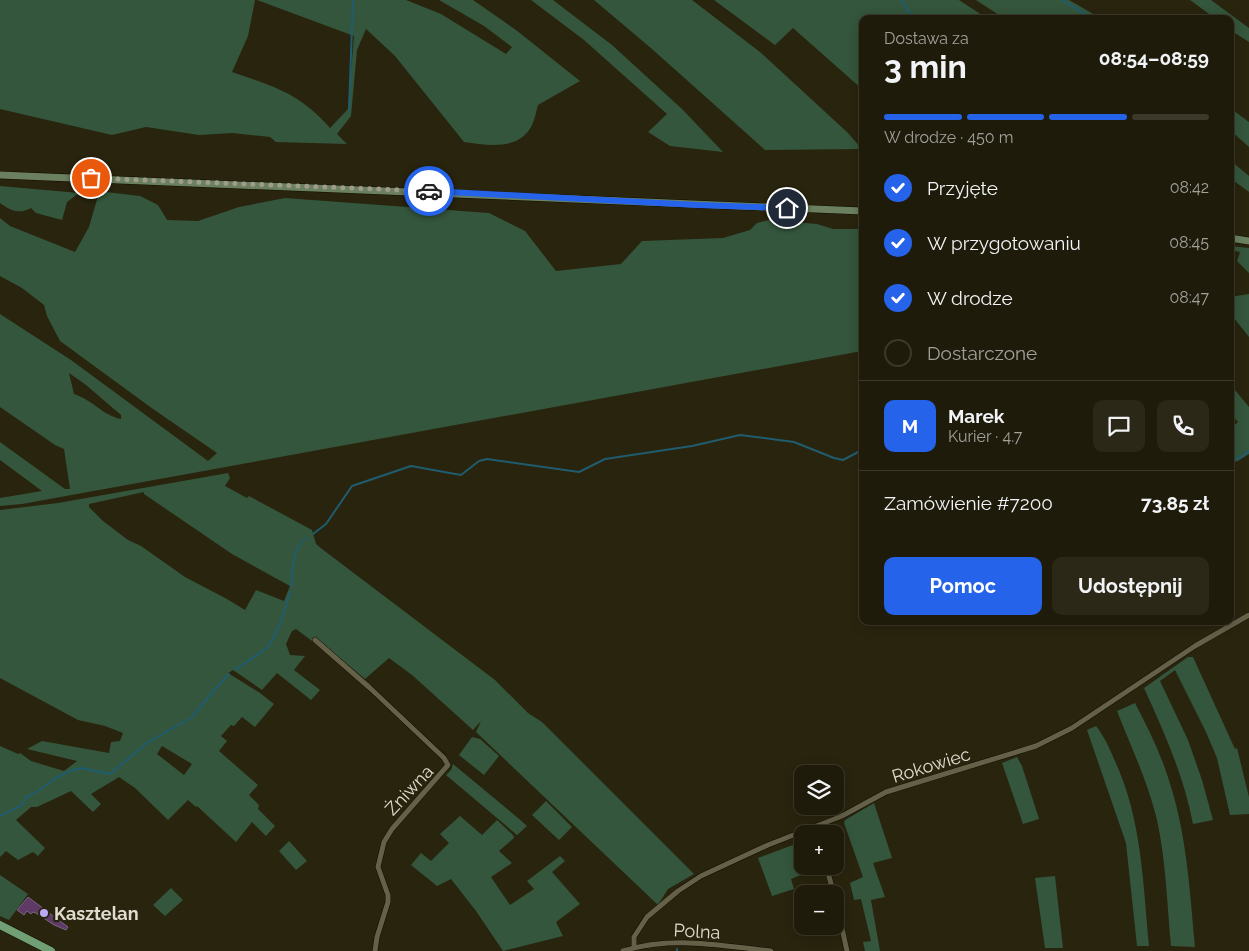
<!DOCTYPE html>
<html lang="pl">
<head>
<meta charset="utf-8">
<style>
  body { margin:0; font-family:Raleway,sans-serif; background:#2c2818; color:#f1f3f6; height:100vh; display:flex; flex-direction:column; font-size:19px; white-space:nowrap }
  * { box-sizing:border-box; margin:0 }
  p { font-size:16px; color:#a1a19c }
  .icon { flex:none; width:28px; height:28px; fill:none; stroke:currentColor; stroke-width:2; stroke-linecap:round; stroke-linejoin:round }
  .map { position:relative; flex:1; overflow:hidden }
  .sheet { position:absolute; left:859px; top:15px; width:375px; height:610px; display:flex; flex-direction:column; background:#1f1b0a; border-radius:10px; box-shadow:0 2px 12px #0003,0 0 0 1px #3c392b }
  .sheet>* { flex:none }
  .fabs { position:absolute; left:794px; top:765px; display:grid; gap:10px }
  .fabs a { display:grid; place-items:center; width:50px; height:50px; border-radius:10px; background:#1f1b0a; box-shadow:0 2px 12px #0003,0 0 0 1px #3c392b; font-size:25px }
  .pin { position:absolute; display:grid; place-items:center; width:42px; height:42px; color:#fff; margin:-21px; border:2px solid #fff; border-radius:50%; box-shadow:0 1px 5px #0007 }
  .courier { position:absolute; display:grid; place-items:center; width:50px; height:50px; margin:-25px; border:4px solid #2563eb; border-radius:50%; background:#fff; color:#222; box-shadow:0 1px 6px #0007 }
  .overview em { font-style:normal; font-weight:700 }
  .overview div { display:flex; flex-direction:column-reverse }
  .overview { display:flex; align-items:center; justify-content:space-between; height:85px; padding:0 25px }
  h1 { font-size:32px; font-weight:700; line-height:38px }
  .bar { display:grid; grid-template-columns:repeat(4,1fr); gap:8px 5px; align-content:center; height:60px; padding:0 25px }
  .bar i { height:6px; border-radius:4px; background:#3c392b }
  .bar .on { background:#2563eb }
  .bar p { grid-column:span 4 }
  .line { display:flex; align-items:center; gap:12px; padding:0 25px; border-top:1px solid #3c392b }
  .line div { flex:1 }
  .round { display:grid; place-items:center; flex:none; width:52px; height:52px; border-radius:10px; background:#2c2818 }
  ol { padding:0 25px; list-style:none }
  li { display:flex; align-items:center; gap:15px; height:55px }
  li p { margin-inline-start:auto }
  li .icon { padding:5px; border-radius:50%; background:#2563eb; color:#fff; stroke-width:4 }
  li:last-child { color:#a1a19c }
  li i { width:28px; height:28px; border:2px solid #3c392b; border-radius:50% }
  .action { display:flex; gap:10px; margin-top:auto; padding:10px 25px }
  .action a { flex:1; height:58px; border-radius:10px; background:#2563eb; color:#fff; font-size:20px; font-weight:700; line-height:58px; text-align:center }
  .action a+a { background:#2c2818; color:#f1f3f6 }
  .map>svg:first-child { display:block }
</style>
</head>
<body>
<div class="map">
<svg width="1249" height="951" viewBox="0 0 1249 951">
  <rect width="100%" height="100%" fill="#29240e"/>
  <path fill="#34563c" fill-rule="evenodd" d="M0,0H255L248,36L232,72C275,87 299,93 330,128L348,109L354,36L257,0H406L441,14L506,54L512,47L484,26L439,0H473L516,30L580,81L538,105C536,111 535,120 531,127C517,151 487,145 464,142L395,56L366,29L357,50L351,116L337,134L347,144L276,142L270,137L232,133L199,135L146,127L112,135L0,109Z
    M531,0H553L612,45L682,109L723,152L670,146L648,132L667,114L584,40Z
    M594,0H692L760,52L848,133L862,149L765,150L652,49Z
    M714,0H959L988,19H862V89L793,28L775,45Z
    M976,0H1069L1102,19H1005Z
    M1190,0H1211L1249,28V42L1230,30V19H1216Z
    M1230,108L1249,122V147L1230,130Z
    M1230,160L1249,176V192L1230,178Z
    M0,186L79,193L67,202L62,220L36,213L31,208C19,215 10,210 0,203Z
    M89,190L140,196L158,205L167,220L198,221L239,207L285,198L489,213L525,231L556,271L621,264L642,241L723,238L750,230L757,223L769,220L817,224L833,229H862V351L22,504L0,506V498L42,491L0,460V442L65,489H70L64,449L55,445L0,407V314L71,360L204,458L208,461L217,453L153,409L60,341L47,316L44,305L22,288L0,276V218L10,226L75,252L89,227L98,196ZM69,373L86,385L121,415V419C102,415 93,400 74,394Z
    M1230,246L1249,248V273L1237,261L1240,252L1230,250Z
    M1249,294V337L1230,313V297Z
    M1230,384L1249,407V454L1238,461L1230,463V429L1238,422L1230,413Z
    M228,473L230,478L225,486L247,498L249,496L312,530L316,544L322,549L495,680L528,713L542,722L694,874L668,889L658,905L476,732L481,721L473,730L412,675L389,658L365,679L316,638L312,641L296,629L292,631L286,644L290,655L305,656L294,670L320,690L311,700L277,673L262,690L233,670L228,673L260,693L274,704L255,727L242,717L234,726L231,725L221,736L227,741L219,751L258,785L249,795L259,805L258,809L275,826L266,836L252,822L236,842L197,806L196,807L188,800L168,820L135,788L119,777L91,794L101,804L93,812L71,791L37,807H31L16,820L45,848L38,856L33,852L18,860L6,851L0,857V746L18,754L20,753L31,761L64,771L77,761L27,749L42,741L109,753L111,742L120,741L123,733L105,726L78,720L0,678V510L58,503ZM144,492V494L232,554L290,586L284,601L256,590L245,610L227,599L185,577L141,546L128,540L103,521L89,507V504ZM162,746L192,764L184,775L157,754Z
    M1188,657H1193L1235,749L1237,748L1249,797V814L1230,815L1217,758L1206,732L1175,670L1160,681L1188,740L1202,780L1213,820L1193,824C1184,776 1164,732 1144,688Z
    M1135,703C1149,730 1163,758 1171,787C1187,838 1190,894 1195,947L1171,946C1167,904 1166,861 1157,820C1148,782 1131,747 1117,711Z
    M1096,726C1104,736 1109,747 1114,759C1142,818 1143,883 1149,946H1137L1126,843L1087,730Z
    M472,737L480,739L499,756L484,775L459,755Z
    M1017,757L1022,766L1039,819L1023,824L1002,763Z
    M453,764L518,818L527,826L517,835L446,775L451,770Z
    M546,801L572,827L559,840L532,815Z
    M874,803L892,858L873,863L885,897L871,900L880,951H865L863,942L871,941L861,899L854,900L850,883L863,877L844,823L845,820Z
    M460,816L482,835L497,820L513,835L514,838L499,851L512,863L491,877L510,905L534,889L527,881L560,856L565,861L552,872L580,904L556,922L563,936L503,951L476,911L451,879L437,886L411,865L421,853L431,861L449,843L440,834Z
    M289,841L307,861L296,870L279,851Z
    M798,843L802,855V866H806L808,872L791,879L794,889L772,896L758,858Z
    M0,875L28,894L9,920L0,916Z
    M1055,876L1063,948H1045L1035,878Z
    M171,888L183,900L165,916L153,905Z"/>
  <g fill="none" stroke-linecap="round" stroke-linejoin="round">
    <path stroke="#205c6f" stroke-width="2" d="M901,0L914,19
      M1062,0L1093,19
      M349,110L353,0
      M1230,461L1241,457L1249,451
      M313,534L326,524L352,486L411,466L461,475L479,461L487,459L579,472L605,459L692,446L740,435L794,442L834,458L843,460L862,450
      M291,587C293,571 291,548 306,538
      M235,670L267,648L273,639L280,624L290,592
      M0,816L22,805L26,797L35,793L56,778L70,771L81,768L110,774L147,743L192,717L216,688L229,674
      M677,949V951"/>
  </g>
  <path fill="#603a67" stroke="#766679" d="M28,897L68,927L66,930L54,925L36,913L33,912L31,914L27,911L24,915L17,910Z"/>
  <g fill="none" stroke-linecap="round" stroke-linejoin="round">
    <defs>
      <path id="street" d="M315,640L370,688L444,758L448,765L392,829L384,842L378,867L388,895V902L377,937L375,951
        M826,866L834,894
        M835,896L847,951
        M634,948V937L647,917L678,891L701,876L768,845L842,816L886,792L1036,746L1072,728L1195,646L1249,615
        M623,951C673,935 721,946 771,951"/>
      <path id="secondary" d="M0,175C288,185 575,198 862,211
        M1230,238L1249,241"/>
      <path id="primary" d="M0,925L51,951"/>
    </defs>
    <use href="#street" stroke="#110d00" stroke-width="6"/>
    <use href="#secondary" stroke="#110d00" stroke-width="8"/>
    <use href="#primary" stroke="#110d00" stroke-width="9"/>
    <use href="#street" stroke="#656048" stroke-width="5"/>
    <use href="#secondary" stroke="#6b805e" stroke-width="7"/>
    <use href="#primary" stroke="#719f74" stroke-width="8"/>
  </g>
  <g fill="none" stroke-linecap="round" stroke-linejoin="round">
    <path stroke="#a09c8c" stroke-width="5" stroke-dasharray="0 9" d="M91,178L429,191"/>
    <path stroke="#2563eb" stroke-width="6" d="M429,191L698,205L787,208"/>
  </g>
  <circle fill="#baaaf6" stroke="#29240e" stroke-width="2" cx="44" cy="913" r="5"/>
  <g text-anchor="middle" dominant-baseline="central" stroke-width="4.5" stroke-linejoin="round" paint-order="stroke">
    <g font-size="18" fill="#e0ddd0" stroke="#29240e">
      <text transform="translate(931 765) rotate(-17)">Rokowiec</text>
      <text transform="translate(409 790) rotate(-47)">Żniwna</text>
      <text transform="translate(697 931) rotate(3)">Polna</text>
    </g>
    <g font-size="18" font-weight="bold" fill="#e0ddd0" stroke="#29240e" text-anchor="start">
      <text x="54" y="913">Kasztelan</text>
    </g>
  </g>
</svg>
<div class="fabs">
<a><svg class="icon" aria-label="layers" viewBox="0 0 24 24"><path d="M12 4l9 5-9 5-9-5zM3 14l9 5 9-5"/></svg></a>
<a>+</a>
<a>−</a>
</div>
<div class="pin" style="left:91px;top:178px;background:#ea580c"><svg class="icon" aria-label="bag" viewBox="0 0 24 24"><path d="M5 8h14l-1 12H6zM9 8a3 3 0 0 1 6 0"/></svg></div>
<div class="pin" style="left:787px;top:208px;background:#1f2937"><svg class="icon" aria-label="home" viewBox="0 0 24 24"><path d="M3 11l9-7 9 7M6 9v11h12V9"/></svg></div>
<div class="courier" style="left:429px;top:191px"><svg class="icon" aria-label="car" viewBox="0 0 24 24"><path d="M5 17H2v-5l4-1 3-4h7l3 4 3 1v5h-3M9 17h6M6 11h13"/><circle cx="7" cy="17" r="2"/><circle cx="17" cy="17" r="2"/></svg></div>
<section class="sheet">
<div class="overview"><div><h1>3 min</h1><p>Dostawa za</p></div><em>08:54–08:59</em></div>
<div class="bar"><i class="on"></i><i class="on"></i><i class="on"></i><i></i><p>W drodze · 450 m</p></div>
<ol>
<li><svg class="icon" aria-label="check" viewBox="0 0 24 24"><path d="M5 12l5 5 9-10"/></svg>Przyjęte<p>08:42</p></li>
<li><svg class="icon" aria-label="check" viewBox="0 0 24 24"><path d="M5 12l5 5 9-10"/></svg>W przygotowaniu<p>08:45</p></li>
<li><svg class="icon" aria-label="check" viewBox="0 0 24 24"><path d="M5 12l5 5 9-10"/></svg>W drodze<p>08:47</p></li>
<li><i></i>Dostarczone</li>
</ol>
<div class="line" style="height:90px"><b class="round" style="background:#2563eb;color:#fff">M</b><div><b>Marek</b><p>Kurier · 4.7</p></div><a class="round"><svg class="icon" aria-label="chat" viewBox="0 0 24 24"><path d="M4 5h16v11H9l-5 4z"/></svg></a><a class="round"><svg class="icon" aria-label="phone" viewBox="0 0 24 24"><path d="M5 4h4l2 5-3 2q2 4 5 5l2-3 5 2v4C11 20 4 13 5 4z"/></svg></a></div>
<div class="line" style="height:65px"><div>Zamówienie #7200</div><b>73.85 zł</b></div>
<div class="action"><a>Pomoc</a><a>Udostępnij</a></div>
</section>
</div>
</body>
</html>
